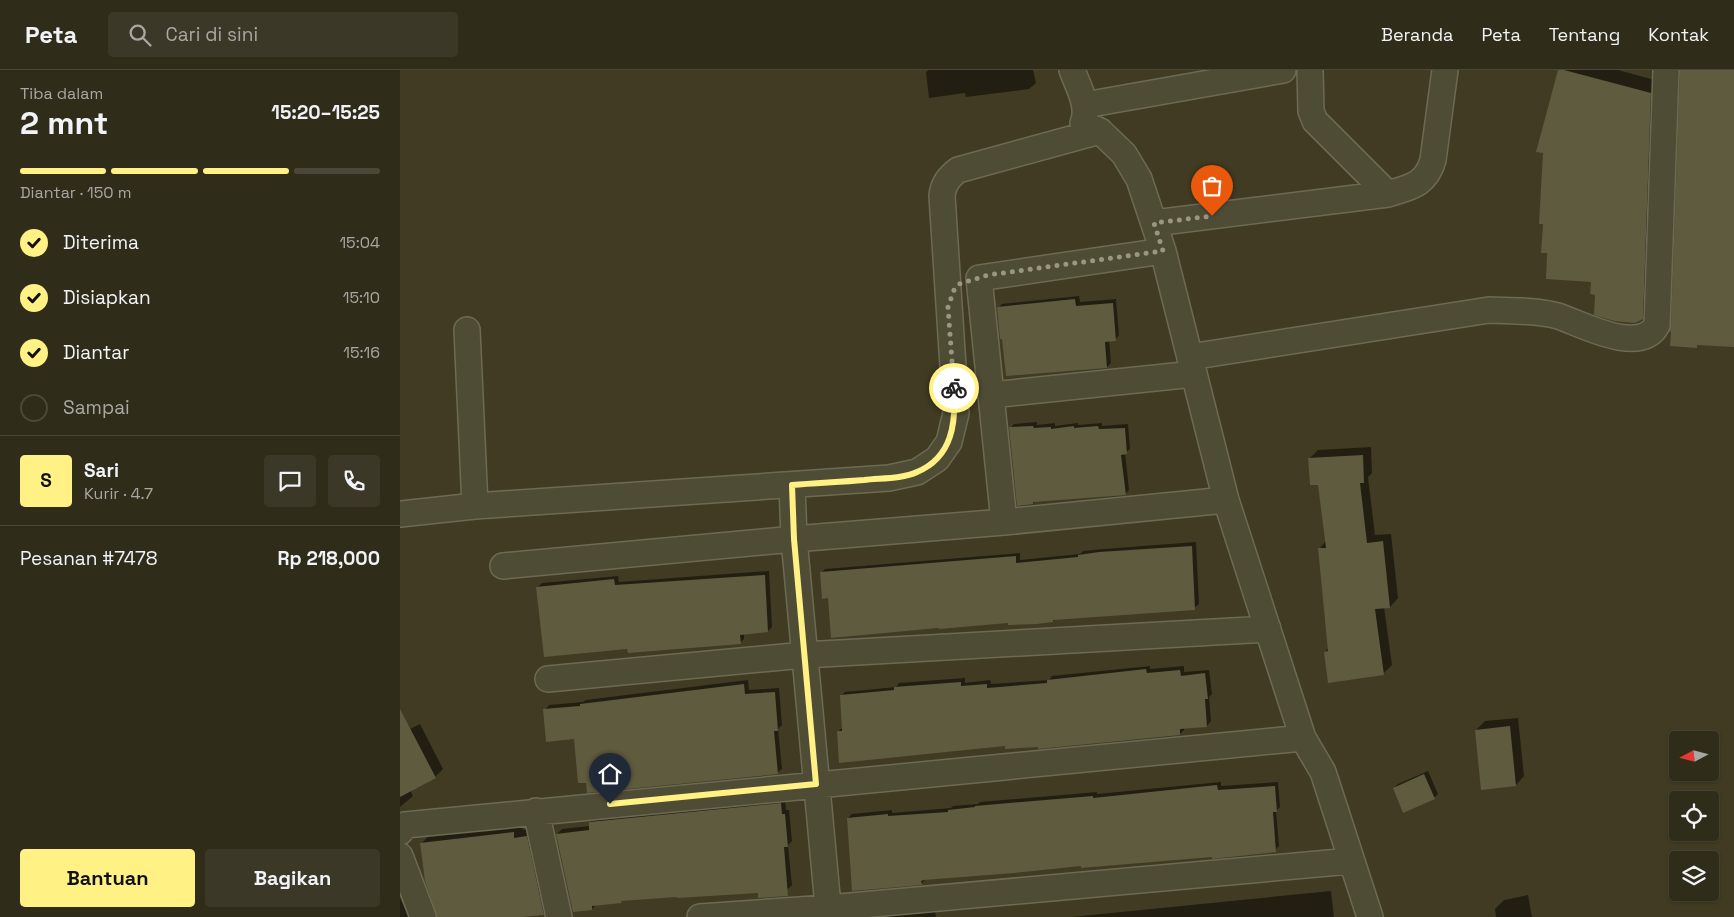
<!DOCTYPE html>
<html lang="id">
<head>
<meta charset="utf-8">
<style>
  body { margin:0; font-family:"Space Grotesk",sans-serif; background:#3c3827; color:#f1f3f6; height:100vh; display:flex; flex-direction:column; font-size:19px; white-space:nowrap }
  * { box-sizing:border-box; margin:0 }
  p { font-size:16px; color:#a8a7a2 }
  .icon { flex:none; width:28px; height:28px; fill:none; stroke:currentColor; stroke-width:2; stroke-linecap:round; stroke-linejoin:round }
  .map { position:relative; flex:1; overflow:hidden }
  .side { display:flex; flex-direction:column; background:#302c1a; width:400px }
  .side>* { flex:none }
  .needle { width:32px; rotate:263deg }
  .fabs { position:absolute; left:1269px; top:661px; display:grid; gap:10px }
  .fabs a { display:grid; place-items:center; width:50px; height:50px; border-radius:5px; background:#302c1a; box-shadow:0 1px 4px #0004,0 0 0 1px #4b4839; font-size:25px }
  .pin { position:absolute; display:grid; place-items:center; width:42px; height:42px; color:#fff; margin:-51px -21px; border-radius:50% 50% 50% 0; rotate:-45deg; box-shadow:0 0 5px #0007 }
  .pin .icon { rotate:45deg }
  .courier { position:absolute; display:grid; place-items:center; width:50px; height:50px; margin:-25px; border:4px solid #fff183; border-radius:50%; background:#fff; color:#222; box-shadow:0 1px 6px #0007 }
  .head em { font-style:normal; font-weight:600 }
  .head div { display:flex; flex-direction:column-reverse }
  .head { display:flex; align-items:center; justify-content:space-between; height:85px; padding:0 20px }
  h1 { font-size:32px; font-weight:600; line-height:38px }
  .bar { display:grid; grid-template-columns:repeat(4,1fr); gap:8px 5px; align-content:center; height:60px; padding:0 20px }
  .bar i { height:6px; border-radius:4px; background:#4b4839 }
  .bar .selected { background:#fff183 }
  .bar p { grid-column:span 4 }
  .line { display:flex; align-items:center; gap:12px; padding:0 20px; border-top:1px solid #4b4839 }
  .line div { flex:1 }
  .round { display:grid; place-items:center; flex:none; width:52px; height:52px; border-radius:5px; background:#3c3827 }
  ol { padding:0 20px; list-style:none }
  li { display:flex; align-items:center; gap:15px; height:55px }
  li p { margin-inline-start:auto }
  li .icon { padding:5px; border-radius:50%; background:#fff183; color:#111; stroke-width:4 }
  li:last-child { color:#a8a7a2 }
  li i { width:28px; height:28px; border:2px solid #4b4839; border-radius:50% }
  .action { display:flex; gap:10px; margin-top:auto; padding:10px 20px }
  .action a { flex:1; height:58px; border-radius:5px; background:#fff183; color:#111; font-size:20px; font-weight:600; line-height:58px; text-align:center }
  .action a+a { background:#3c3827; color:#f1f3f6 }
  header { display:flex; align-items:center; gap:30px; box-sizing:border-box; height:70px; padding:0 25px; background:#302c1a; border-bottom:1px solid #4b4839 }
  header strong { font-size:24px }
  nav { display:flex; gap:28px; margin-inline-start:auto; font-size:18px }
  .search { width:350px; height:45px; background:#3c3827; display:flex; align-items:center; gap:12px; box-sizing:border-box; padding:0 18px; border-radius:5px; color:#a8a7a2; font-size:19px }
  main { display:flex; flex:1; min-height:0 }
  .map>svg:first-child { display:block }
</style>
</head>
<body>
<header>
<strong>Peta</strong>
<div class="search"><svg class="icon" aria-label="search" viewBox="0 0 24 24"><circle cx="10" cy="10" r="6"/><path d="M15 15l6 6"/></svg>Cari di sini</div>
<nav><a>Beranda</a><a>Peta</a><a>Tentang</a><a>Kontak</a></nav>
</header>
<main>
<section class="side">
<div class="head"><div><h1>2 mnt</h1><p>Tiba dalam</p></div><em>15:20–15:25</em></div>
<div class="bar"><i class="selected"></i><i class="selected"></i><i class="selected"></i><i></i><p>Diantar · 150 m</p></div>
<ol>
<li><svg class="icon" aria-label="check" viewBox="0 0 24 24"><path d="M5 12l5 5 9-10"/></svg>Diterima<p>15:04</p></li>
<li><svg class="icon" aria-label="check" viewBox="0 0 24 24"><path d="M5 12l5 5 9-10"/></svg>Disiapkan<p>15:10</p></li>
<li><svg class="icon" aria-label="check" viewBox="0 0 24 24"><path d="M5 12l5 5 9-10"/></svg>Diantar<p>15:16</p></li>
<li><i></i>Sampai</li>
</ol>
<div class="line" style="height:90px"><b class="round" style="background:#fff183;color:#111">S</b><div><b>Sari</b><p>Kurir · 4.7</p></div><a class="round"><svg class="icon" aria-label="chat" viewBox="0 0 24 24"><path d="M4 5h16v11H9l-5 4z"/></svg></a><a class="round"><svg class="icon" aria-label="phone" viewBox="0 0 24 24"><path d="M5 4h4l2 5-3 2q2 4 5 5l2-3 5 2v4C11 20 4 13 5 4z"/></svg></a></div>
<div class="line" style="height:65px"><div>Pesanan #7478</div><b>Rp 218,000</b></div>
<div class="action"><a>Bantuan</a><a>Bagikan</a></div>
</section>
<div class="map">
<svg width="1334" height="847" viewBox="0 0 1334 847">
  <rect width="100%" height="100%" fill="#403b22"/>
  <path fill="#0007" d="M529,0H633L636,13L629,19L566,27L565,23L529,28L526,2Z
    M1159,0H1218L1262,12L1254,236L1242,248L1235,252H1226L1196,244V223L1192,210Z
    M679,226L680,232L716,229L719,265L715,270H709L711,293L707,297L598,238L602,234Z
    M637,352V355L655,353V356L678,353V355L702,353V356L728,354L730,379L725,383L729,420L725,424L636,430L633,433L610,358L614,354Z
    M971,377L972,403L968,407L975,465L991,464L998,528L990,537H984L992,595L984,603L925,582L929,578L919,479L926,471L919,414L909,389L918,380Z
    M796,472L799,534L794,538L655,549L653,551L609,552L429,527L421,503L425,499L620,483V490L680,484L683,481L704,479Z
    M369,501L372,557L368,561L344,563V569L340,573L229,577L138,517L142,513L218,506L219,512Z
    M750,596V599L784,596V602L809,600L812,624L809,627L811,651L807,656L784,658V660L780,664L639,675H606L441,692L438,662L443,657L441,626L445,622L496,617L499,613L565,608V613L590,610L591,614L649,610L652,606Z
    M348,610L349,620L379,618L382,655L378,659L382,699L377,703L187,711L175,668L145,640L149,635L183,632L186,630Z
    M1118,648L1124,706L1116,715L1076,660L1085,651Z
    M20,654L43,699L35,707L10,720L13,726L0,737V664Z
    M1028,701L1038,724L1034,728L994,718L998,714Z
    M821,712V716L878,712L880,737L876,741L879,776L875,780L682,794L526,809L521,814L448,748L452,744L492,740V743L551,738L553,736L578,734L580,732L697,722V724Z
    M385,729L386,740H389L392,771L388,775L392,815L387,820L223,830L221,832L196,835L192,839L157,764L162,759L190,756V752L195,748Z
    M122,754L123,760L135,758L152,835L143,844L112,847H38L22,773L30,764Z
    M931,821L934,847H671Z
    M1128,825L1132,847H1096L1095,839L1104,830Z
    M0,828L9,847H0Z
    M534,835L536,847H448Z"/>
  <path fill="#5f5b3e" d="M1158,0H1164L1251,23L1243,249L1235,253L1214,251L1194,245L1195,225L1190,224L1191,212L1146,209L1147,183H1141L1143,154H1139L1143,83L1136,82Z
    M1280,0H1334V277L1297,275V278L1270,276L1271,262L1269,261L1271,256Z
    M675,229L676,236L713,233L716,271L705,272L707,298L606,306L602,269H600L597,237Z
    M633,356L634,358L651,357V359L674,356V358L698,356L699,359L725,358L727,384L721,385L726,425L633,432V434L617,436L609,357Z
    M963,385L964,413H960L967,473L983,471L990,538L975,539L984,605L928,613L924,582L928,581L918,478H926L918,415H910L908,388Z
    M792,476L795,540L653,550V552L637,554L608,555V553L539,559L538,558L431,568L428,528L422,529L420,502L616,486V493L678,487V485L699,482Z
    M365,505L368,562L340,565L341,574L228,583L227,579L144,587L136,517L214,509L215,515Z
    M746,599L747,603L780,600L781,606L805,603L808,629H805L807,657L780,659V665L638,679V677L605,679V676L439,693L437,661H442L440,625L494,620V617L561,612V616L587,614V618L647,613V610Z
    M344,614L345,624L375,622L378,661H374L378,704L187,723L186,713H178L174,669L146,672L143,639L180,636V634Z
    M0,639L36,708L0,727Z
    M1110,656L1116,716L1081,720L1075,660Z
    M1024,704L1035,729L1003,743L993,718Z
    M817,715L818,720L875,716L877,742H873L876,782L812,789V787L681,798V796L614,803L524,810L521,811L522,815L452,821L447,748L488,744V746L548,742V740L575,737V736L693,726V728Z
    M381,733L382,744H385L388,777H384L388,826L358,828V823L277,828V827L221,831L222,833L192,836V840L173,842L156,764L189,760V752Z
    M114,762V768L127,766L144,845L122,847H37L25,811L20,773Z"/>
  <g fill="none" stroke-linecap="round" stroke-linejoin="round">
    <defs>
      <path id="minor" d="M672,0C678,16 690,37 683,53L700,61L724,84L739,109L763,181L826,430L903,668L923,702L970,847
        M910,0L911,41L915,51L988,124C1010,117 1026,115 1033,90L1045,0
        M685,35L883,0
        M754,153L988,124
        M67,260L75,436
        M790,287L1089,240C1111,241 1136,240 1158,246C1182,254 1240,286 1257,255L1266,0
        M591,325L794,304
        M392,415L394,469L429,847
        M0,444L75,436L489,408L517,402L537,389L549,372L556,343L542,126C543,114 549,107 558,100L700,61
        M604,452L579,208L763,181
        M103,496L394,469L604,452L826,430
        M148,609L404,585L868,559
        M136,741L159,847
        M0,762L5,755L903,668
        M0,786L23,847
        M300,847L428,838L951,791"/>
    </defs>
    <use href="#minor" stroke="#6d6a54" stroke-width="28"/>
    <use href="#minor" stroke="#4f4c36" stroke-width="25"/>
  </g>
  <g fill="none" stroke-linecap="round" stroke-linejoin="round">
    <path stroke="#9a9780" stroke-width="5" stroke-dasharray="0 9" d="M554,318L548,237L554,220L559,214L588,205L763,181L754,153L812,146"/>
    <path stroke="#fff183" stroke-width="6" d="M210,734L416,714L394,469L392,415C416,413 440,412 464,410C481,408 502,409 517,402C553,387 556,352 554,318"/>
  </g>
</svg>
<div class="fabs">
<a><svg class="needle" viewBox="-14 -14 28 28"><path d="M0-13l5 13h-10z" fill="#e53935"/><path d="M0 13l5-13h-10z" fill="#a8a7a2"/></svg></a>
<a><svg class="icon" aria-label="locate" viewBox="0 0 24 24"><circle cx="12" cy="12" r="6"/><path d="M12 2v4M12 18v4M2 12h4M18 12h4"/></svg></a>
<a><svg class="icon" aria-label="layers" viewBox="0 0 24 24"><path d="M12 4l9 5-9 5-9-5zM3 14l9 5 9-5"/></svg></a>
</div>
<div class="pin" style="left:812px;top:146px;background:#ea580c"><svg class="icon" aria-label="bag" viewBox="0 0 24 24"><path d="M5 8h14l-1 12H6zM9 8a3 3 0 0 1 6 0"/></svg></div>
<div class="pin" style="left:210px;top:734px;background:#1f2937"><svg class="icon" aria-label="home" viewBox="0 0 24 24"><path d="M3 11l9-7 9 7M6 9v11h12V9"/></svg></div>
<div class="courier" style="left:554px;top:318px"><svg class="icon" aria-label="bike" viewBox="0 0 24 24"><circle cx="6" cy="16" r="4"/><circle cx="18" cy="16" r="4"/><path d="M6 16l4-8h5l3 8M10 8l3 8H6M13 5h3"/></svg></div>
</div>
</main>
</body>
</html>
